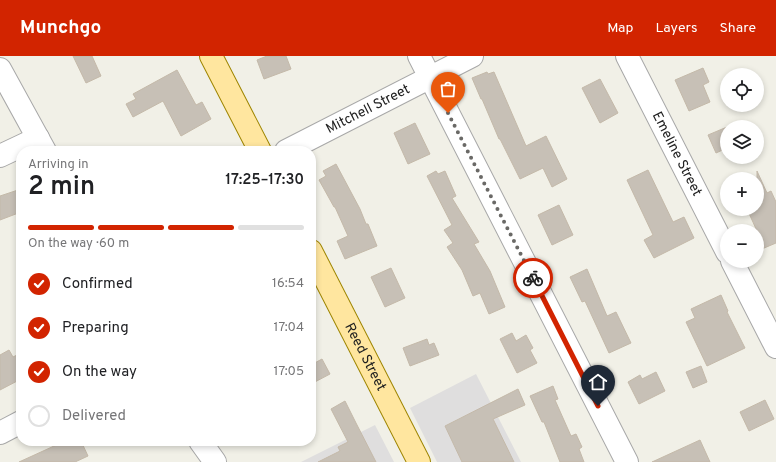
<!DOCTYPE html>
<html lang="en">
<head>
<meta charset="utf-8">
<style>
  body { margin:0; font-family:Overpass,sans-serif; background:#f6f6f6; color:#202124; height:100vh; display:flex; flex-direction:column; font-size:15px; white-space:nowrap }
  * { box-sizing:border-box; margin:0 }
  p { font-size:13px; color:#757577 }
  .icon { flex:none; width:22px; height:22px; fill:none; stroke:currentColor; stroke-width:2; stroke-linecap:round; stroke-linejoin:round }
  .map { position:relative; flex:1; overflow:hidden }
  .panel { position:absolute; left:16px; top:90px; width:300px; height:300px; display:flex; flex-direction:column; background:#fff; border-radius:16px; box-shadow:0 2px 6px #0003 }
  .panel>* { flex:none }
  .tools { position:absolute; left:720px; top:12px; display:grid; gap:8px }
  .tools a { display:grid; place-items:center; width:44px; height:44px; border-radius:50%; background:#fff; box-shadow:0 2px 6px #0003; font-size:20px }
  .pin { position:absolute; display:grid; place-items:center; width:34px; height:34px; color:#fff; margin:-41px -17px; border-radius:50% 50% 50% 0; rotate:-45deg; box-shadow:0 0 4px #0007 }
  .pin .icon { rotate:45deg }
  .courier { position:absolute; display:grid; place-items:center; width:40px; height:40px; margin:-20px; border:3px solid #d22400; border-radius:50%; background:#fff; color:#222; box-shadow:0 1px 5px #0007 }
  .head em { font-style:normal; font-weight:600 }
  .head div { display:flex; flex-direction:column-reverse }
  .head { display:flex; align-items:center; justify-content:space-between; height:68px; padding:0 12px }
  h1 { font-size:26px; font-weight:600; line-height:30px }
  .bar { display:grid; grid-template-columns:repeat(4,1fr); gap:6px 4px; align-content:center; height:48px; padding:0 12px }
  .bar i { height:5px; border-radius:3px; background:#e0e0e0 }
  .bar .current { background:#d22400 }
  .bar p { grid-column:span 4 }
  ol { padding:0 12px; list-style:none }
  li { display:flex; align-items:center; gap:12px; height:44px }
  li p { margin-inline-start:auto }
  li .icon { padding:4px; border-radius:50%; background:#d22400; color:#fff; stroke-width:4 }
  li:last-child { color:#757577 }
  li i { width:22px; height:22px; border:2px solid #e0e0e0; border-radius:50% }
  header { display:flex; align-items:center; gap:24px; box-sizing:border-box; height:56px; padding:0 20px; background:#d22400; color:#fff }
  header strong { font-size:19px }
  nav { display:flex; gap:22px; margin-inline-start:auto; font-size:14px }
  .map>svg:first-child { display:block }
</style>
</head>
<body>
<header>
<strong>Munchgo</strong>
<nav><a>Map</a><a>Layers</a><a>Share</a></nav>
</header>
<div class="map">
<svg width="776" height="406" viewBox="0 0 776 406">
  <rect width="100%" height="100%" fill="#f1f0e7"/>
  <path fill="#dfdede" d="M476,318L521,406H437L410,352Z
    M375,369L394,406H301Z"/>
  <path fill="#c7c0b6" stroke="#c4b9a9" d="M73,0H92L101,20L86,27Z
    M267,0H286L291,13L264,23L257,4Z
    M703,12L709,26L703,29L710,46L689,55L675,24Z
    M177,14L196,49L202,46L211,63L181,80L163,45L133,61L126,48L136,43L133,38Z
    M487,16L488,18L494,16L526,90L546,80L567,123L552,131L543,112L520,123L500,83H499L482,43H481L472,22Z
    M600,23L618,57L600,67L582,32Z
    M415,67L430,98L408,108L394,77Z
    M727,71V92L716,97L708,79Z
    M336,108L360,153L366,168H368L377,190L345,203L337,185L348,180L335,151H334L319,124L326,120L323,115Z
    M648,114L673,166L684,161L694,182L654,202L644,184L653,179L627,124Z
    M436,115L438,118L445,115L456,140L452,142L479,186L474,188L490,215L505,251L489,258L480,237L473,240L462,214L447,191L453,187L444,174L452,169L427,120Z
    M757,115L767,137L771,135L776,146V187L757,195V175L747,153H757Z
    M21,133V156L0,164V140Z
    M559,149L573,179L552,189L538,159Z
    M391,212L405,242L385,251L371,221Z
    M587,213L607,260L616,256L631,287L609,297L585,245L582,246L570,221Z
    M721,239L728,255L727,256L745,292L707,310L686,266L695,262L691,253Z
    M512,277L516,285L526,279L533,292L530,294L537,307L517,317L500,283Z
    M427,283L429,289L434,287L439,299L410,310L403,292Z
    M9,294L13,301L21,297V323L0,334V299Z
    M322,303L330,318L311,328V309Z
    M701,310L707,326L693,332L686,316Z
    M656,316L665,335L639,348L628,326L640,319L642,323Z
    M553,330L558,343L555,344L571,380L576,378L582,391L579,393L584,406H560L544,366H542L530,340Z
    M518,333L525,349L493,363L514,406H462L445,370Z
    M765,344L774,363L749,375L740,356Z
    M345,345L356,367L376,406H318L340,395L338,391L348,386L331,353Z
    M700,384L710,406H652Z
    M65,385H81L88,400L75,406H19Z"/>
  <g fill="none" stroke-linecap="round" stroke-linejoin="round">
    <defs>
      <g id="minor">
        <path d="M419,0L627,406"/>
        <path id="s1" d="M627,0L727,196"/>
        <path d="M0,13L45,95"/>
        <path id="s2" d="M286,95L472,0"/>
        <path d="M0,100L38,82"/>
        <path d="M732,205L776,291"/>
        <path d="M0,377L21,366"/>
        <path d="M200,385L215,406"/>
      </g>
      <g id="major">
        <path d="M211,0L260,95"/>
        <path id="s3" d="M311,195L419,406"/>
      </g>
    </defs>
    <use href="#minor" stroke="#a8a8a8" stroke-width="24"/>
    <use href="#major" stroke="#9e8500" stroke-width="24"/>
    <use href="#minor" stroke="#fff" stroke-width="22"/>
    <use href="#major" stroke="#ffe69f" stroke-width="22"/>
  </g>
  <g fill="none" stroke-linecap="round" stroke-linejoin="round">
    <path stroke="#6a6966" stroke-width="4" stroke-dasharray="0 7.2" d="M448,57L533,222"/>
    <path stroke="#d22400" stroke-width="5" d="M533,222L598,350"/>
  </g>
  <g text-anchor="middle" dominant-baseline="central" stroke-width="3.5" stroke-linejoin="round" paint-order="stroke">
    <g font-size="14" fill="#212121" stroke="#fff">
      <text stroke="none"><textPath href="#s2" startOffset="92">Mitchell Street</textPath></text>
      <text stroke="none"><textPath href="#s1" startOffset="110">Emeline Street</textPath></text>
      <text stroke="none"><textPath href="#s3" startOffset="119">Reed Street</textPath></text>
    </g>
  </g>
</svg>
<div class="tools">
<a><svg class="icon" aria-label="locate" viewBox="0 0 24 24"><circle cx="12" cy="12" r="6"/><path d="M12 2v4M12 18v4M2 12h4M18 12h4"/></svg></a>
<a><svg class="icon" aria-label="layers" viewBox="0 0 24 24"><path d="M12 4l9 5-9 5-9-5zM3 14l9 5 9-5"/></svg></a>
<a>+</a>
<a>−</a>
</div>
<div class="pin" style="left:448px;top:57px;background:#ea580c"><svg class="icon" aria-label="bag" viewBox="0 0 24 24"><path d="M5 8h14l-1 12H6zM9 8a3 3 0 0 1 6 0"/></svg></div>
<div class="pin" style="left:598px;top:350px;background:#1f2937"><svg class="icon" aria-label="home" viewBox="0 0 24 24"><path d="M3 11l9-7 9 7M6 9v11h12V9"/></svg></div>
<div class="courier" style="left:533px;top:222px"><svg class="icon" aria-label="bike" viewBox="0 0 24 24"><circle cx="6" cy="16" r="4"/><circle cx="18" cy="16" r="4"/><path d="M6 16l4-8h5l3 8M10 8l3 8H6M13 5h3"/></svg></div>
<section class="panel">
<div class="head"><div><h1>2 min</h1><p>Arriving in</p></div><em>17:25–17:30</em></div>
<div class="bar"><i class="current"></i><i class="current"></i><i class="current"></i><i></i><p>On the way · 60 m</p></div>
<ol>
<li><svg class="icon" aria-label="check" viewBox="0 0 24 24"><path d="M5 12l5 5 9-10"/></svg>Confirmed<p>16:54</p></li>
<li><svg class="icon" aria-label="check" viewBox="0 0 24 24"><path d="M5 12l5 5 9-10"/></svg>Preparing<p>17:04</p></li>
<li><svg class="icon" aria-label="check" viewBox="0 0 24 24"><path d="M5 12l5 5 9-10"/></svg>On the way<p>17:05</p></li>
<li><i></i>Delivered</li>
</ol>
</section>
</div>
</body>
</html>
